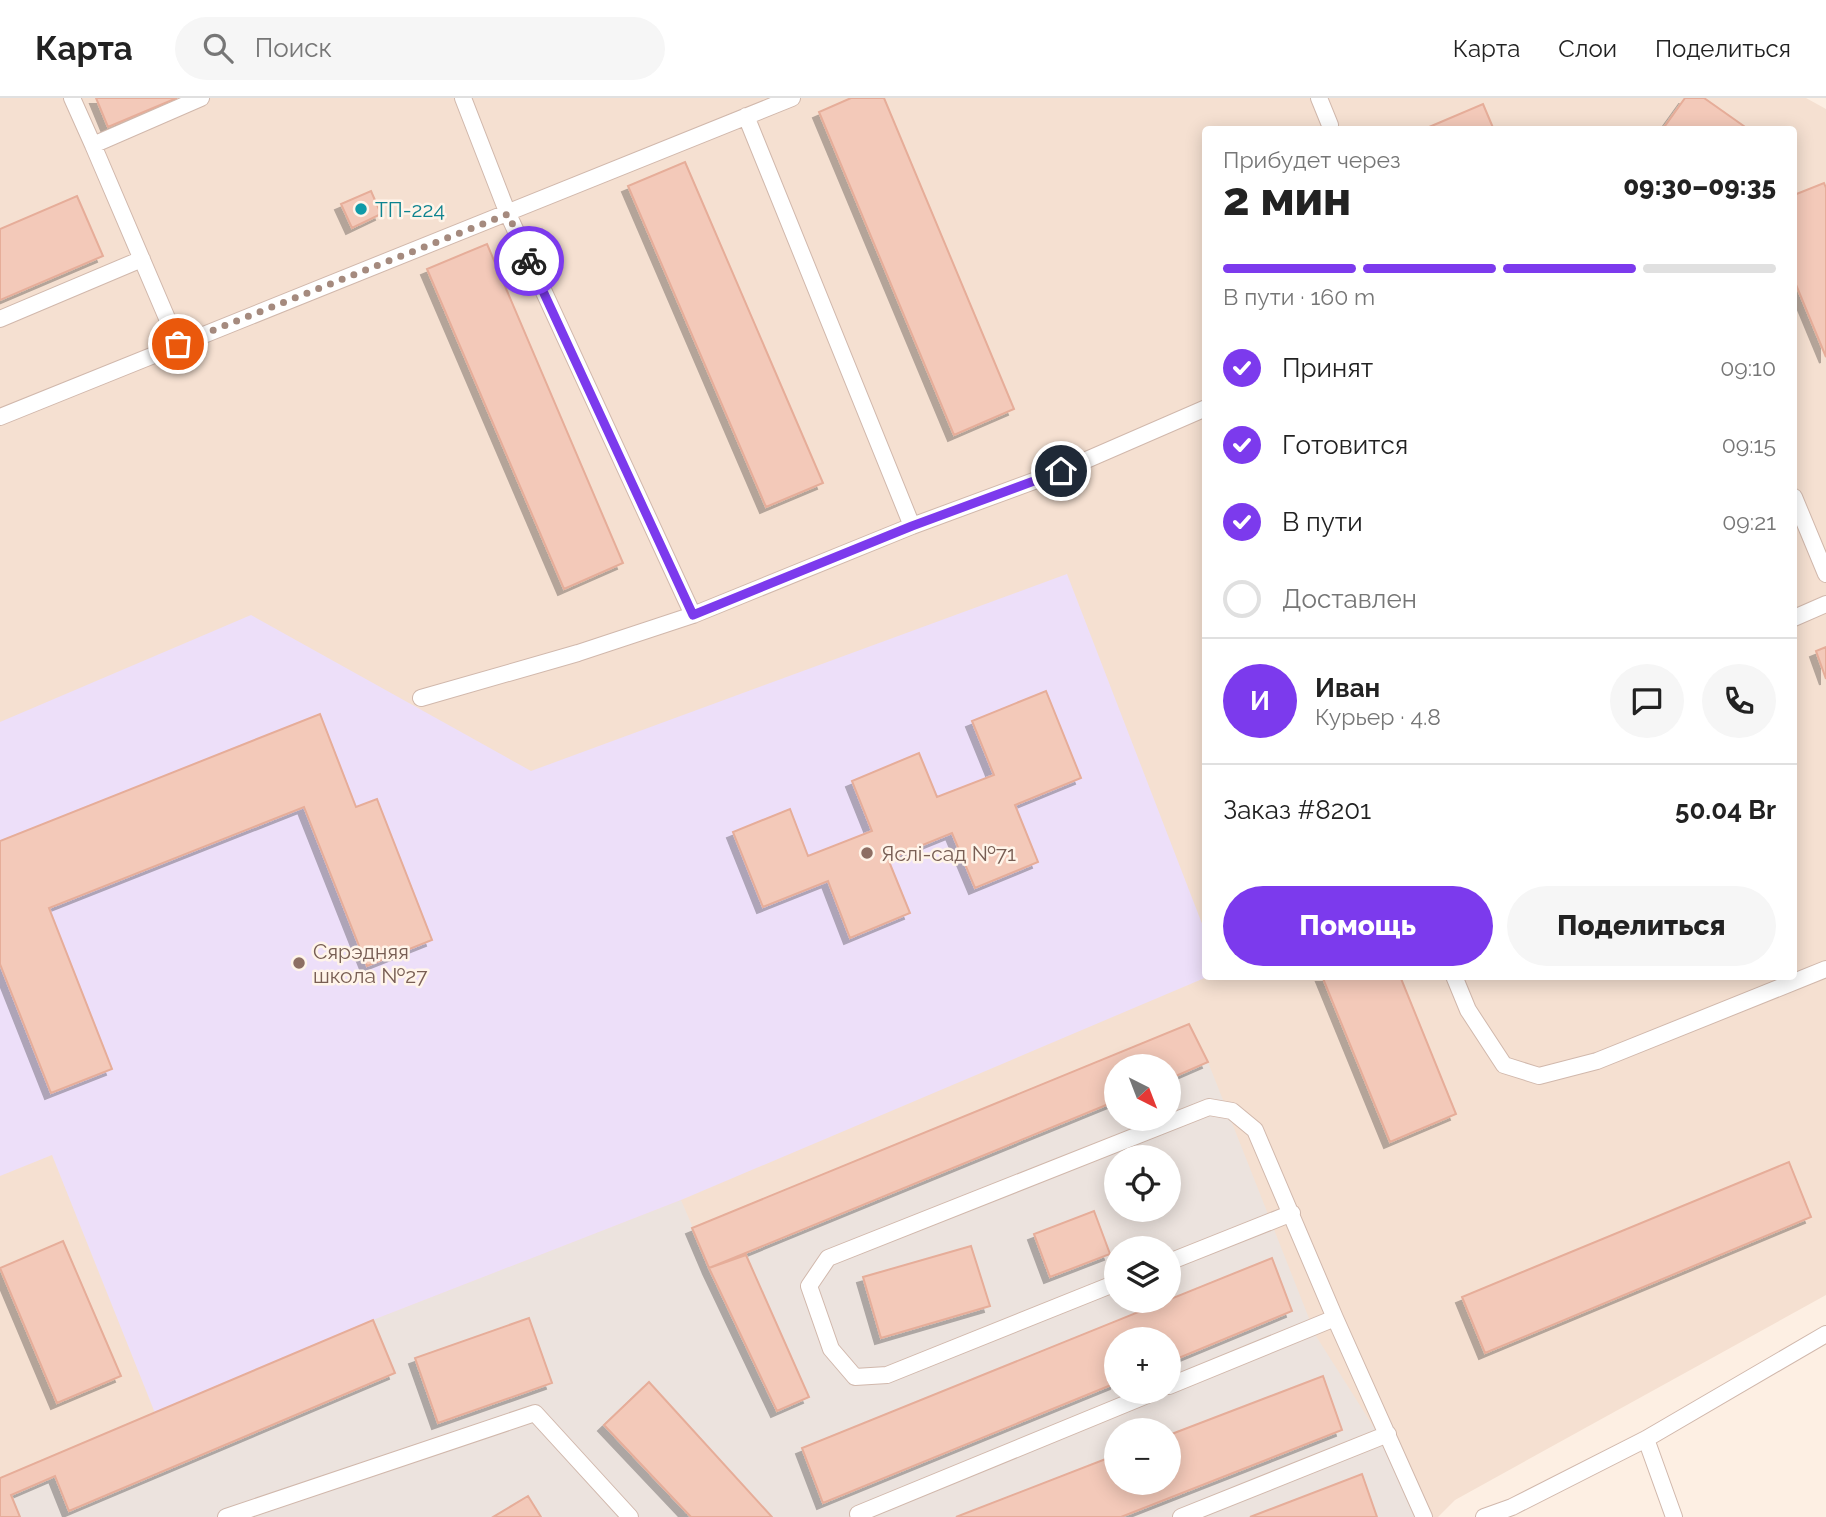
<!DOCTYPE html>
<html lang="ru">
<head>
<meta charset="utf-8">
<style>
  body { margin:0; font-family:Raleway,sans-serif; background:#f6f6f6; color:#222; height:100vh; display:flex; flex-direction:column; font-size:26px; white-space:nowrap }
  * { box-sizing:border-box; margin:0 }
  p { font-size:23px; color:#767676 }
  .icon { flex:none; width:38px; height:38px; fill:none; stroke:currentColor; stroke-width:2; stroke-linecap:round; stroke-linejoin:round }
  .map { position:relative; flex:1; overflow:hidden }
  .drawer { position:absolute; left:1202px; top:28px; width:595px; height:854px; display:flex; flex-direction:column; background:#fff; border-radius:7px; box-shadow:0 4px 18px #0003 }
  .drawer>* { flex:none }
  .needle { width:46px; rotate:138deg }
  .tools { position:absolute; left:1104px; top:956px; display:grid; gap:14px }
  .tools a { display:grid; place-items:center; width:77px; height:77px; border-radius:50%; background:#fff; box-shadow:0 4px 18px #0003; font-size:35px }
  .pin { position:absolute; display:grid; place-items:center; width:60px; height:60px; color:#fff; margin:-30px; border:4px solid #fff; border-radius:50%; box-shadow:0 2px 7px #0007 }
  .courier { position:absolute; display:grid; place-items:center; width:70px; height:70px; margin:-35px; border:5px solid #7c3aed; border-radius:50%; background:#fff; color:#222; box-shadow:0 2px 9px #0007 }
  .overview em { font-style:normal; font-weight:800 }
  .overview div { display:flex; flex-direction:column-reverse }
  .overview { display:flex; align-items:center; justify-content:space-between; height:119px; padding:0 21px }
  h1 { font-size:46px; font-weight:800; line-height:52px }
  .bar { display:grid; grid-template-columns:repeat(4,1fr); gap:10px 7px; align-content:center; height:84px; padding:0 21px }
  .bar i { height:9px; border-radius:5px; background:#e0e0e0 }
  .bar .active { background:#7c3aed }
  .bar p { grid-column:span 4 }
  .line { display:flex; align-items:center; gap:18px; padding:0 21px; border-top:2px solid #e0e0e0 }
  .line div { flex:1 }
  .round { display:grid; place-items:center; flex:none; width:74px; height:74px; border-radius:37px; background:#f6f6f6 }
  ol { padding:0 21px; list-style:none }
  li { display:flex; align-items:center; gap:21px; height:77px }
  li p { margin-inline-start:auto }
  li .icon { padding:7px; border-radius:50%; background:#7c3aed; color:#fff; stroke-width:4 }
  li:last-child { color:#767676 }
  li i { width:38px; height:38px; border:4px solid #e0e0e0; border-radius:50% }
  .primary-button { display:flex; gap:14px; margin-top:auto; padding:14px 21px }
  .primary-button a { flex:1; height:80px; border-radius:42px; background:#7c3aed; color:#fff; font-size:28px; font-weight:800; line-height:80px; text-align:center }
  .primary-button a+a { background:#f6f6f6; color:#222 }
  header { display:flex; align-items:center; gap:42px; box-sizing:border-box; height:98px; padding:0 35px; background:#fff; border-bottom:2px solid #e0e0e0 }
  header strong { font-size:33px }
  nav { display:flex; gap:38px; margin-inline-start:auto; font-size:24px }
  .search { width:490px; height:63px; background:#f6f6f6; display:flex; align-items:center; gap:18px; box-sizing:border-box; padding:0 24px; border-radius:38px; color:#767676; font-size:26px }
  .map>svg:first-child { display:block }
</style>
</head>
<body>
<header>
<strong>Карта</strong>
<div class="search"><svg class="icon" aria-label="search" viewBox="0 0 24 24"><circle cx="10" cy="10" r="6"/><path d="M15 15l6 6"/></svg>Поиск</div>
<nav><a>Карта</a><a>Слои</a><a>Поделиться</a></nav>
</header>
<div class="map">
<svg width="1826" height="1419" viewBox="0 0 1826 1419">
  <defs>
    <filter id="shadow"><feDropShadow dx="-6" dy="6" stdDeviation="0" flood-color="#0004"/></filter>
  </defs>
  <rect width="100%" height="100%" fill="#fdefe3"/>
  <path fill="#f5e0d1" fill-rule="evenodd" d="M0,0H1806L1826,11V1197L1455,1402L1438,1419H0ZM1206,32H1794V878H1206ZM1116,968H1169V1020H1116ZM1116,1059H1169V1111H1116ZM1116,1150H1169V1202H1116ZM1116,1241H1169V1293H1116ZM1116,1332H1169V1384H1116Z"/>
  <path fill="#ece3de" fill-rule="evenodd" d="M1193,933L1208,964L1316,1238L1380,1339L1423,1419H0V1380L373,1222L681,1102L693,1130ZM1116,968H1169V1020H1116ZM1116,1059H1169V1111H1116ZM1116,1150H1169V1202H1116ZM1116,1241H1169V1293H1116ZM1116,1332H1169V1384H1116Z"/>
  <path fill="#eddff9" d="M1067,476L1206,836L1207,879L681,1102L373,1222L155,1315L52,1057L0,1078V624L251,517L531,673Z"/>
  <path fill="#f3c9b9" stroke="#e6ad99" stroke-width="2" filter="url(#shadow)" d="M96,0H177L108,29Z
    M851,0H884L1014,311L954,337L819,14Z
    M1685,0H1704L1748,31L1669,32L1665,28Z
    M1483,6L1494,32H1422Z
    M685,64L823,385L766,409L628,88Z
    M1824,85L1826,90V259L1794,182V97Z
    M371,93L381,116L352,130L341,106Z
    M77,98L103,158L0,202V131Z
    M487,146L623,465L564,491L427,171Z
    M1826,549V581L1816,553Z
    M1046,593L1081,680L1015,707L1038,764L975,790L952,735L888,761L910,815L850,840L828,783L763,809L733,734L790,711L808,758L872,733L852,683L919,655L937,699L994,677L972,623Z
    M320,616L356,709L377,701L432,842L367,868L304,709L49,810L112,971L51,995L0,866V743Z
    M1322,878H1400L1456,1016L1390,1044Z
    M1189,926L1208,964L1169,981V968H1116V1003L709,1170L692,1130Z
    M1789,1064L1811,1119L1485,1255L1462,1199Z
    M1094,1113L1110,1156L1050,1179L1034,1136Z
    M63,1143L121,1278L57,1305L0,1170Z
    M971,1148L990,1208L881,1240L863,1179Z
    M746,1157L809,1299L777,1313L709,1170Z
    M1272,1160L1292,1213L1169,1264V1241H1116V1285L823,1405L802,1350Z
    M529,1220L552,1285L438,1325L415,1260Z
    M373,1222L395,1275L69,1413L55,1378L11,1397L20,1419H0V1380Z
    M1323,1278L1342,1332L1121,1419H956L1116,1357V1384H1169V1337Z
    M649,1284L772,1419H691L604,1327Z
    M1362,1376L1377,1419H1250Z
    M528,1398L541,1419H493Z"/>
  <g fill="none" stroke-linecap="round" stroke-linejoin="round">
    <defs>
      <path id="lane" d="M72,0L93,47
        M463,0L508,116L693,517
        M1319,0L1330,27
        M746,18L912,428
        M0,221L142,161
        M178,246L93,47L201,0
        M0,319L792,0
        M1794,399L1826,476
        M1794,520L1826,506
        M421,600L578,555L693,517L912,428L1061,373L1206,310
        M1454,878L1468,912L1504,967L1539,978L1597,963L1826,871
        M1169,1164L1292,1115
        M1116,1185L887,1277L855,1279L831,1251L809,1188L828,1160L1209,1009L1232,1013L1255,1032L1335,1220L1424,1419
        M1169,1288L1335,1220
        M1646,1341L1674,1419
        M858,1416L1157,1293
        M226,1419L535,1315L630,1419
        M1181,1419L1388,1336
        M1484,1419L1512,1409L1646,1341L1826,1236"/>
    </defs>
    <use href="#lane" stroke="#d1b8ac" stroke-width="18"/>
    <use href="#lane" stroke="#fff" stroke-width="16"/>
  </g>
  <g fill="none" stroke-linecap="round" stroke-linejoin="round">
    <path stroke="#a58a7e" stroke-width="7" stroke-dasharray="0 12.6" d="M178,246L508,116L529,163"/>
    <path stroke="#7c3aed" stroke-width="9" d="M529,163L693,517L912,428L1061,373"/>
  </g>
  <circle fill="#0f9aa8" stroke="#fff4e9" stroke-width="2.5" cx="361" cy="111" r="7"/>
  <g fill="#8d6e63" stroke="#fff4e9" stroke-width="2.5">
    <circle cx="867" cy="755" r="7"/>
    <circle cx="299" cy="865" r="7"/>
  </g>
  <g text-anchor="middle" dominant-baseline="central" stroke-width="5" stroke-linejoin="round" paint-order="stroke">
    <g font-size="21" fill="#0d838f" stroke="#fff4e9" text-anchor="start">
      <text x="375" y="111">ТП-224</text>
    </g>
    <g font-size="21" fill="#785e54" stroke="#fff4e9" text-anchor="start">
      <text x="881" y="755">Яслі-сад №71</text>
      <text x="313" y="853">Сярэдняя<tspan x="313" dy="24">школа №27</tspan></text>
    </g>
  </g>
</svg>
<div class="tools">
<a><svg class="needle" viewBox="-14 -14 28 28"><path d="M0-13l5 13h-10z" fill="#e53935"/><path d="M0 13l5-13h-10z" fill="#767676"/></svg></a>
<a><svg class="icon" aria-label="locate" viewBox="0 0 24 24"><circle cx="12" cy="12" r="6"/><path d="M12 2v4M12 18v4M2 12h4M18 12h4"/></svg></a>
<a><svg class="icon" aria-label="layers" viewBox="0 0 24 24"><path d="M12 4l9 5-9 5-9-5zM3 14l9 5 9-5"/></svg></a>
<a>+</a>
<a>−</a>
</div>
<div class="pin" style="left:178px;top:246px;background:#ea580c"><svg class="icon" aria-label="bag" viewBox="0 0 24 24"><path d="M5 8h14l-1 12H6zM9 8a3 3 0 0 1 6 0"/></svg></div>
<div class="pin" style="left:1061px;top:373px;background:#1f2937"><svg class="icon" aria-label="home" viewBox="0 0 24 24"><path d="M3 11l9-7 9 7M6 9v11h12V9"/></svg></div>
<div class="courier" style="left:529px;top:163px"><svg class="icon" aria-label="bike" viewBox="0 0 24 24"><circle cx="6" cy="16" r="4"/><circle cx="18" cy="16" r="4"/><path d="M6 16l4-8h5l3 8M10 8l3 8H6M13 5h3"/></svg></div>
<section class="drawer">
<div class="overview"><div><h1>2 мин</h1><p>Прибудет через</p></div><em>09:30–09:35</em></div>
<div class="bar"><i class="active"></i><i class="active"></i><i class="active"></i><i></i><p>В пути · 160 m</p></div>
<ol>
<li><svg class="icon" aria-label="check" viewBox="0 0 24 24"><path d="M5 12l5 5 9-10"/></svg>Принят<p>09:10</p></li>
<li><svg class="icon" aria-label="check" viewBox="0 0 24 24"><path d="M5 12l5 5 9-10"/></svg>Готовится<p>09:15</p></li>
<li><svg class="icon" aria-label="check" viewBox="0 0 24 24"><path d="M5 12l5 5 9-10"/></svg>В пути<p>09:21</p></li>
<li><i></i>Доставлен</li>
</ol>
<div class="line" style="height:126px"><b class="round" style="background:#7c3aed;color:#fff">И</b><div><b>Иван</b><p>Курьер · 4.8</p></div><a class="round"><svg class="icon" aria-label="chat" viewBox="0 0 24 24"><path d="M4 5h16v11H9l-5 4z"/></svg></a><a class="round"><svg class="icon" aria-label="phone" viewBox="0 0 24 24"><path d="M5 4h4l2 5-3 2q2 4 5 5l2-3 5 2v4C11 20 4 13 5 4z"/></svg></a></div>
<div class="line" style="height:91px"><div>Заказ #8201</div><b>50.04 Br</b></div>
<div class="primary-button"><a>Помощь</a><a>Поделиться</a></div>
</section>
</div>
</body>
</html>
